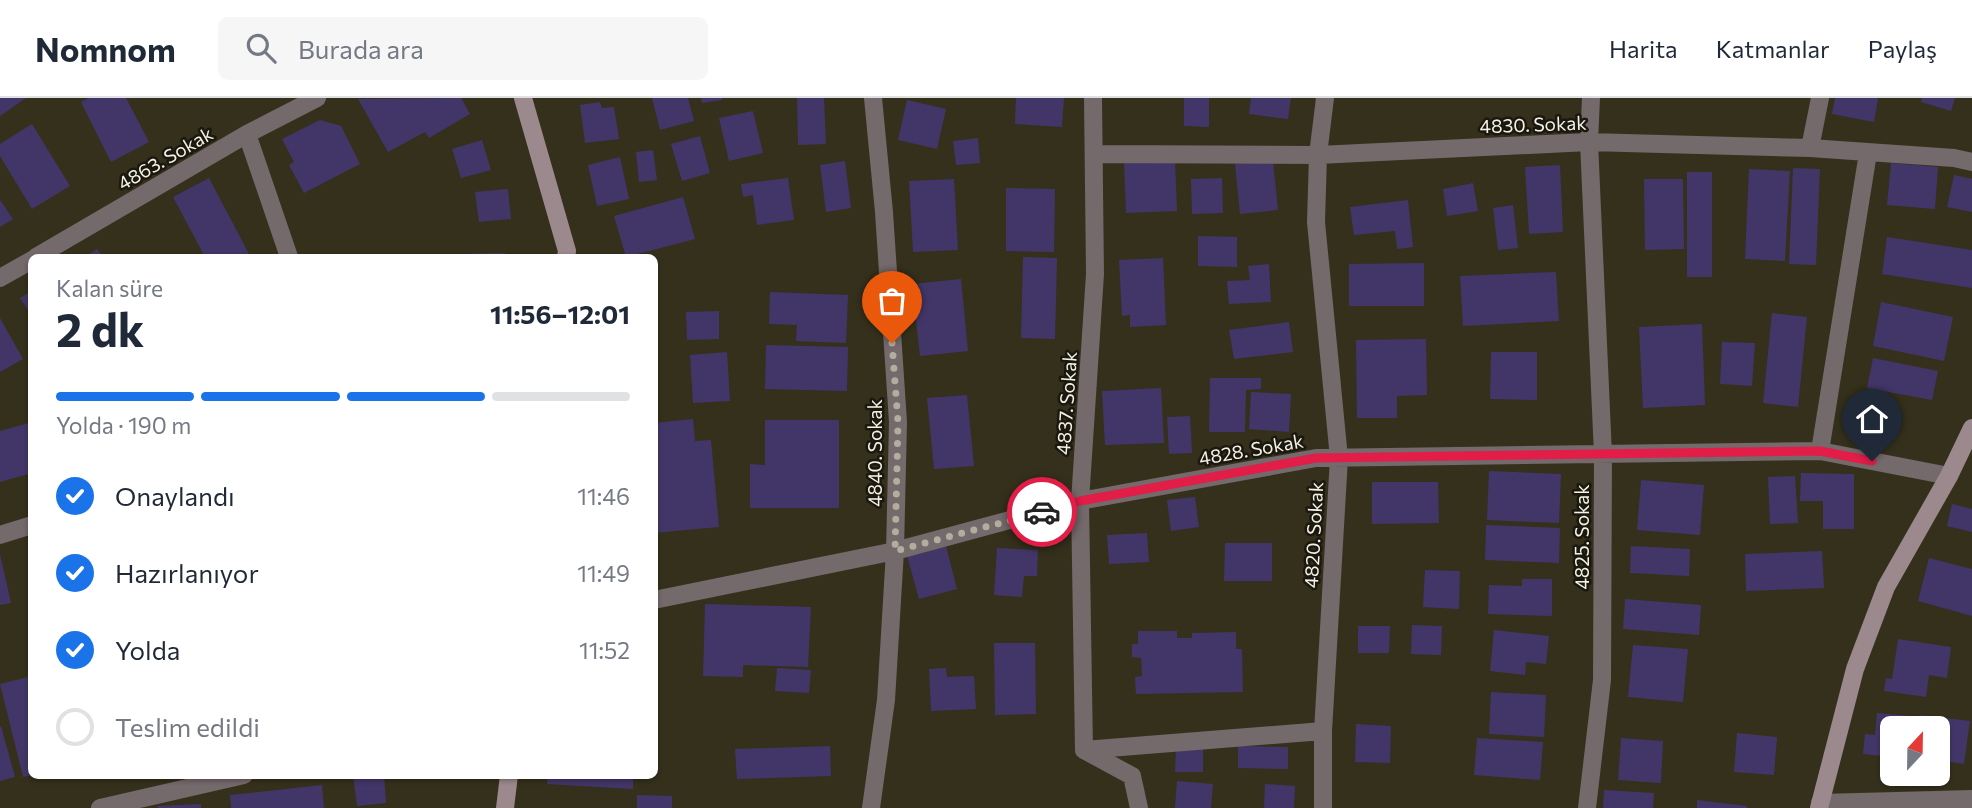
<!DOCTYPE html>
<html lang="tr">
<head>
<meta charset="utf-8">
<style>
  body { margin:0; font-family:Commissioner,sans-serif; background:#f6f6f7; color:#1f2937; height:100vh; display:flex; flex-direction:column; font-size:26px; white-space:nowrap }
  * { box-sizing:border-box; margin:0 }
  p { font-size:23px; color:#747a83 }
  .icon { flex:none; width:38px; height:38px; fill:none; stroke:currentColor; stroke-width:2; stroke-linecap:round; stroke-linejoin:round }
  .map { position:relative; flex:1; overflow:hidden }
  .panel { position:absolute; left:28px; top:156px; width:630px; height:525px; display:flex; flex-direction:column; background:#fff; border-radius:10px; box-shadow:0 2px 5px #0004 }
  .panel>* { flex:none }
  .needle { width:46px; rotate:22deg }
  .fabs { position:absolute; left:1880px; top:618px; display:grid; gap:14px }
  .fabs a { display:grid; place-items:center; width:70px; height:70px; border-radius:10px; background:#fff; box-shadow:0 2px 5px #0004; font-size:35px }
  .pin { position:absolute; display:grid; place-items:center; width:60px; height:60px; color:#fff; margin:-72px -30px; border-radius:50% 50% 50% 0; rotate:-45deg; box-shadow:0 0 7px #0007 }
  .pin .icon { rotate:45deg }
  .courier { position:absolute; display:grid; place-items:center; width:70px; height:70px; margin:-35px; border:5px solid #e11d48; border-radius:50%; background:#fff; color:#222; box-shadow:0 2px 9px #0007 }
  .headline em { font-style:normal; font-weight:700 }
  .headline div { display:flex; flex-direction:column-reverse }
  .headline { display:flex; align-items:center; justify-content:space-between; height:119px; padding:0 28px }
  h1 { font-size:46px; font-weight:700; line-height:52px }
  .bar { display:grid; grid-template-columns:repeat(4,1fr); gap:10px 7px; align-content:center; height:84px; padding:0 28px }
  .bar i { height:9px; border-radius:5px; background:#e0e1e3 }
  .bar .on { background:#1a73e8 }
  .bar p { grid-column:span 4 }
  ol { padding:0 28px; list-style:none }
  li { display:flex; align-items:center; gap:21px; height:77px }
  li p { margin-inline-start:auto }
  li .icon { padding:7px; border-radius:50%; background:#1a73e8; color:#fff; stroke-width:4 }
  li:last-child { color:#747a83 }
  li i { width:38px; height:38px; border:4px solid #e0e1e3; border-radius:50% }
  header { display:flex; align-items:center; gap:42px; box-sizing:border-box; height:98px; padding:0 35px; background:#fff; border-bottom:2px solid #e0e1e3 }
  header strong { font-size:33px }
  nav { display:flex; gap:38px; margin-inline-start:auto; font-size:24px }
  .search { width:490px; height:63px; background:#f6f6f7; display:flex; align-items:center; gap:18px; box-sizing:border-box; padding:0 24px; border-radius:10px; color:#747a83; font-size:26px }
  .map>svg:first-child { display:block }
</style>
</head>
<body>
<header>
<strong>Nomnom</strong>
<div class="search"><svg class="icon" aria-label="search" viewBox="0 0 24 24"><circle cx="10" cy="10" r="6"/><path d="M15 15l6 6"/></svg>Burada ara</div>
<nav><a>Harita</a><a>Katmanlar</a><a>Paylaş</a></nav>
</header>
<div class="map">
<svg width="1972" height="710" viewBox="0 0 1972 710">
  <rect width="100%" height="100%" fill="#34301c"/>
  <path fill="#423668" d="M0,0H26L0,18Z
    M89,0H126L149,44L111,64L81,4Z
    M461,0L470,16L429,40L425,34L388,54L358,1Z
    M652,0H688L694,23L660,32Z
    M701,0H722V2L702,5Z
    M797,0H824L826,46L798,47Z
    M1016,0H1064L1062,29L1015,26Z
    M1184,0H1209V29L1184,28Z
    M1251,0H1291L1288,21L1249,16Z
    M1835,0H1878L1874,24L1832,16Z
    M1922,0H1955L1951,13L1921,4Z
    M907,2L946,11L937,51L898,42Z
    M600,4L602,10L614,9L619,41L585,45L580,7Z
    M753,13L763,55L729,63L719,20Z
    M320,22L341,28L360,66L304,95L289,67L294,64L282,41Z
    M32,26L70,88L32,111L0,58V46Z
    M700,38L710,75L682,83L671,46Z
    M978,40L980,65L956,67L953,43Z
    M482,42L491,72L461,80L452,51Z
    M653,52L657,82L639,84L636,54Z
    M620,59L629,101L597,108L588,67Z
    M1175,62L1177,113L1126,115L1124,64Z
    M845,63L851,110L826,114L820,67Z
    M1273,63L1278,112L1240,116L1235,66Z
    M1891,65L1938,69L1935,111L1887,107Z
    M1560,67L1563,134L1529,136L1525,69Z
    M1793,70L1820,71L1816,167L1789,166Z
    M1749,71L1790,73L1785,163L1745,161Z
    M1687,74H1712V179H1687Z
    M1954,77L1972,81V114L1947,109Z
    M209,80L249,156L243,159H205L173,99Z
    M788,80L794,122L757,127L753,97L743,99L741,86Z
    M1222,80L1223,115L1192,116L1191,81Z
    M954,81L958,152L913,154L909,83Z
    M1644,81H1683L1684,151L1645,152Z
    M1473,85L1478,113L1447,118L1443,91Z
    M1006,90L1055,91L1054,154L1006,153Z
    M508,91L511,121L479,124L475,94Z
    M683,99L695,141L626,159L614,118Z
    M0,102L13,121L0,129Z
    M1408,102L1413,149L1397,151L1395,133L1354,137L1350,109Z
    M1513,107L1518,150L1498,152L1493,110Z
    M1198,138L1237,139V169L1198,168Z
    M1887,139L1972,152V190L1882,176Z
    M97,151L103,159H85Z
    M505,155V159H462V156Z
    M1023,159L1057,160L1055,241L1021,240Z
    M1163,160L1166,227L1130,229V217L1122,218L1119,162Z
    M1424,165V208H1349V166Z
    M1269,166L1271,204L1229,206L1227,183L1250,182L1248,168Z
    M1556,174L1559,223L1463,228L1460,178Z
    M961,181L968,253L920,258L912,186Z
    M32,193V218L20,200Z
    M770,194L848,197L846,245L796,243L797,227L769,226Z
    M1881,204L1953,219L1944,263L1873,248Z
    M719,213V241L687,242L686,214Z
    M1772,215L1807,219L1798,309L1763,305Z
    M0,220L23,261L0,274Z
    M1289,224L1293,254L1234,261L1229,232Z
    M1702,226L1705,307L1643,310L1639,229Z
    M1426,241L1427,297L1397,298V320H1357L1356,242Z
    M1722,244L1755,245L1752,288L1720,286Z
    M766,247L848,249L847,293L765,291Z
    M727,254L730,303L693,305L690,257Z
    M1491,254H1537V302L1490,301Z
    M1873,260L1938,273L1932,302L1867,290Z
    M1210,280H1261V291L1246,292L1245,334H1209Z
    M1161,290L1164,345L1105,347L1102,293Z
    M1251,294L1291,296L1289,334L1249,331Z
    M967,297L974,368L934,371L927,300Z
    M1190,318L1192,355L1169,356L1167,319Z
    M693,321L695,343L711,342L719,429L654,435V325Z
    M765,322H839V410H750V366L765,367Z
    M32,324V375L0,384V333Z
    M1489,373L1561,376L1559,425L1487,422Z
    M1801,375L1854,376V431H1823V403H1800Z
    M1795,378L1798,425L1770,426L1768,379Z
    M1641,382L1704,387L1700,437L1637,432Z
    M1372,384H1438L1439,425L1372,426Z
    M1195,399L1199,429L1171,433L1167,402Z
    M1952,406L1972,411V434L1947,428Z
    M1486,427L1560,430L1559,465L1485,462Z
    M1147,435L1149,464L1109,466L1107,437Z
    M945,444L957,491L919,501L906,454Z
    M1225,445H1272V483H1224Z
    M1631,448L1690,451L1689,478L1630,475Z
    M997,450L1038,452L1037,478H1024L1022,499L994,497Z
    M1822,453L1824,490L1746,493L1745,456Z
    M0,456L11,505L0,507Z
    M1929,460L1972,471V518L1918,503Z
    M1425,472L1460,473L1459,511L1423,509Z
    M1522,481H1552V518L1488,516L1489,487L1522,488Z
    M1625,501L1701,507L1699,537L1623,531Z
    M705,506L811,509L808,569L743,567V579L703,578Z
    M1412,527L1442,528L1441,557L1411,556Z
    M1358,528H1390L1389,555H1358Z
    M1494,532L1549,538L1546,566L1526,564L1525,577L1490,573Z
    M1138,533H1177V540H1192V535L1236,534V551H1242L1243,594L1136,596L1135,579L1142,578L1141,560L1132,559V546H1138Z
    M1898,541L1951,549L1947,580L1929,577L1926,599L1884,593L1886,580L1892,581Z
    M994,545H1035L1036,616L995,617Z
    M1633,547L1688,551L1683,604L1628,599Z
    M777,570L811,572L809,595L775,593Z
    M946,570L947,579L974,578L976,611L931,613L929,571Z
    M32,578V677L23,679L0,586Z
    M1491,594L1546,597L1544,639L1489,636Z
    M1877,615L1912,618L1911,630H1892V659L1863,656L1865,636L1875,637Z
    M1920,617L1970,623L1964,666L1937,662V630H1918Z
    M1356,626L1391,628L1390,665L1355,664Z
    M1,628L15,679L0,683V629Z
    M1737,635L1777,639L1774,677L1734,674Z
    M1477,640L1543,644L1540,682L1474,677Z
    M1621,640L1663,643L1661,685L1618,682Z
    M830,648L831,678L737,681L735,651Z
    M1238,648L1288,649V671L1238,670Z
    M1176,650L1203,651V674H1175Z
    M353,677H384L386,705L357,708Z
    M548,677H633V691L547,686Z
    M1177,683L1213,686L1211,710H1175Z
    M1265,686L1295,688L1294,710H1264Z
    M322,687L324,710H231L230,697Z
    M1604,692L1654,695L1653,710H1603Z
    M637,697L672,698V710H637Z
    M1697,702L1747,708V710H1697Z
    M201,706V710H158L157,708Z"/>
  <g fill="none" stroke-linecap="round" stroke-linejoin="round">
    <path stroke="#74696b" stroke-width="18" d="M1093,0L1095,176L1080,403L1084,652L1132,678L1139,710
      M247,36L289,159
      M1810,50L1820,0
      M1095,56L1318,57L1589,44L1810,50L1954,60L1972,64
      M36,159L247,36L317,0
      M0,180L32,162
      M1820,353L1868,55
      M0,437L32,427
      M654,502L895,453L1080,403L1316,360L1820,353L1949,378
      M1084,652L1323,633
      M1820,705L1972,701
      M100,710L244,677
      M871,710L886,602L895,453L898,324L884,114L873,0
      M1323,710V633L1339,360L1316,124L1318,57L1325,0
      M1587,710L1602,582L1603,357L1589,44L1591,0"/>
    <path stroke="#9b898d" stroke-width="18" d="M523,0L567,153L566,159
      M505,710L509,677
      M1819,710L1855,571L1886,489L1949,378L1972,330"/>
  </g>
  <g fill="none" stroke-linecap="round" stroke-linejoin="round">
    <path stroke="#b1ae9f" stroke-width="7" stroke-dasharray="0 12.6" d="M892,245L898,324L895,453L1042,414"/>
    <path stroke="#e11d48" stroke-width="9" d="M1042,414L1080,403L1316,360L1820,353L1872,363"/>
  </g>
  <g text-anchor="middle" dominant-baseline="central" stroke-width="5" stroke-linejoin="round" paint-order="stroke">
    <g font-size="19" fill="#f5f2e5" stroke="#1a180f">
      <text transform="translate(1533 26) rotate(-2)">4830. Sokak</text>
      <text transform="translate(165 60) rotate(-30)">4863. Sokak</text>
      <text transform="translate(1066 305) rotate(-86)">4837. Sokak</text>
      <text transform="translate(1251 351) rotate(-10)">4828. Sokak</text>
      <text transform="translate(874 355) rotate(-90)">4840. Sokak</text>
      <text transform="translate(1313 437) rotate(-87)">4820. Sokak</text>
      <text transform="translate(1581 439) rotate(-90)">4825. Sokak</text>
    </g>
  </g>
</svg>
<div class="fabs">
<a><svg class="needle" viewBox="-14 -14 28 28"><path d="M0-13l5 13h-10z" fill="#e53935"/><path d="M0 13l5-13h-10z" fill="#747a83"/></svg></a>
</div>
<div class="pin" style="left:892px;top:245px;background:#ea580c"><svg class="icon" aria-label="bag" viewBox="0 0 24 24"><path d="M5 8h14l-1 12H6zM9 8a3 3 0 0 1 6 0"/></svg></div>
<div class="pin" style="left:1872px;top:363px;background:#1f2937"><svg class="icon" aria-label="home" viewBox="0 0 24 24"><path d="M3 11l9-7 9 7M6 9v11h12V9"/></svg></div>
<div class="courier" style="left:1042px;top:414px"><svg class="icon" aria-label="car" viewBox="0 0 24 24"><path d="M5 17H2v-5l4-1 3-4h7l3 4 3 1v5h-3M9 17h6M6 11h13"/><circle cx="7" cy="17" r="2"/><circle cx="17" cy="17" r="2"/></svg></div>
<section class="panel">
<div class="headline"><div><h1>2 dk</h1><p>Kalan süre</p></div><em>11:56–12:01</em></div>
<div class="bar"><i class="on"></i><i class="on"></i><i class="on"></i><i></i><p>Yolda · 190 m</p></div>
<ol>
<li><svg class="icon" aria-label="check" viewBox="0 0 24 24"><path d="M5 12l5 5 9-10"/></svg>Onaylandı<p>11:46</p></li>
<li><svg class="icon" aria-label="check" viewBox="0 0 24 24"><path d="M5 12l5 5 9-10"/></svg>Hazırlanıyor<p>11:49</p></li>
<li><svg class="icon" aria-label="check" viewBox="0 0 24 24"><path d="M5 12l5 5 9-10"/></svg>Yolda<p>11:52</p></li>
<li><i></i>Teslim edildi</li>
</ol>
</section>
</div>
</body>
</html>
